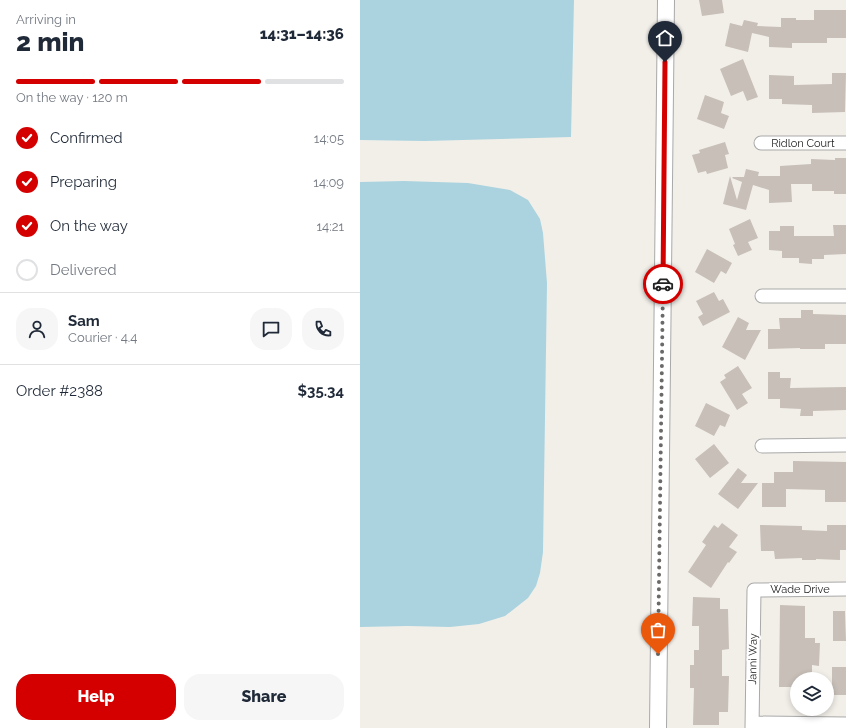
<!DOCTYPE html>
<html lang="en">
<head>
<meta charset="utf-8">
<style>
  body { margin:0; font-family:Raleway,sans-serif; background:#f6f6f7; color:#1f2937; height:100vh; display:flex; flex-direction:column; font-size:15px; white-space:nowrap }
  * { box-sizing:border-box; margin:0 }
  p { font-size:13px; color:#747a83 }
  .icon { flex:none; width:22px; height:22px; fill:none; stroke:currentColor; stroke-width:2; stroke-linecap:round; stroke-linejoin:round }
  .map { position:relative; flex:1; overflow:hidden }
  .panel { display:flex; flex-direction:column; background:#fff; width:360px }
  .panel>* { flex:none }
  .fabs { position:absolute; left:430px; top:672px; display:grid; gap:8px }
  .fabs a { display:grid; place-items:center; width:44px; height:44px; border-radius:50%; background:#fff; box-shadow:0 2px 6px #0003; font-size:20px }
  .pin { position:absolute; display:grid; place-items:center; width:34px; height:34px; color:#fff; margin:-41px -17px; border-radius:50% 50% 50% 0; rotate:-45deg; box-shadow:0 0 4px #0007 }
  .pin .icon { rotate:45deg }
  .courier { position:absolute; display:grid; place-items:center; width:40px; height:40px; margin:-20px; border:3px solid #d40000; border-radius:50%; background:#fff; color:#222; box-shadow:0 1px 5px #0007 }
  .headline em { font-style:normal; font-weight:800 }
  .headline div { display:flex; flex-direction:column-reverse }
  .headline { display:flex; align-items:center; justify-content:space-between; height:68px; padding:0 16px }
  h1 { font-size:26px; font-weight:800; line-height:30px }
  .bar { display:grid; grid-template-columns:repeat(4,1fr); gap:6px 4px; align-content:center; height:48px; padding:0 16px }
  .bar i { height:5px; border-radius:3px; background:#e0e1e3 }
  .bar .on { background:#d40000 }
  .bar p { grid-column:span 4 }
  .line { display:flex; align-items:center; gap:10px; padding:0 16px; border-top:1px solid #e0e1e3 }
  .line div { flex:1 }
  .round { display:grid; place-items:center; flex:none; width:42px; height:42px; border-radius:16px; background:#f6f6f7 }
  ol { padding:0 16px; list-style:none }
  li { display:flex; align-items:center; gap:12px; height:44px }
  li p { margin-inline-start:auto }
  li .icon { padding:4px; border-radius:50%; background:#d40000; color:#fff; stroke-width:4 }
  li:last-child { color:#747a83 }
  li i { width:22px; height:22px; border:2px solid #e0e1e3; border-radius:50% }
  .primary-button { display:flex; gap:8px; margin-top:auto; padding:8px 16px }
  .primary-button a { flex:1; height:46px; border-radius:16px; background:#d40000; color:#fff; font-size:16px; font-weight:800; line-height:46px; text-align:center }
  .primary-button a+a { background:#f6f6f7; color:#1f2937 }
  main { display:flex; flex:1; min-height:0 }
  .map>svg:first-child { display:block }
</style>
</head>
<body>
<main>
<section class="panel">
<div class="headline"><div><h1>2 min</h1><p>Arriving in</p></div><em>14:31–14:36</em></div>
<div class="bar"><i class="on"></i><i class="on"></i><i class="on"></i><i></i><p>On the way · 120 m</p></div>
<ol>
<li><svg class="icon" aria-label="check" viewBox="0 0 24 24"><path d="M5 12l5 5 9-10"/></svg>Confirmed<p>14:05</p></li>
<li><svg class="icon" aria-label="check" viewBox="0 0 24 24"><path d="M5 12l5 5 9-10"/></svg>Preparing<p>14:09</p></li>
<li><svg class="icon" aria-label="check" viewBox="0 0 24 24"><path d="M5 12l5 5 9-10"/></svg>On the way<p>14:21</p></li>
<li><i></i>Delivered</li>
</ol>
<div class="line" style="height:72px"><a class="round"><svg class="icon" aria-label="person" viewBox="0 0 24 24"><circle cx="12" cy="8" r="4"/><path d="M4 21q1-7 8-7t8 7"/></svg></a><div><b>Sam</b><p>Courier · 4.4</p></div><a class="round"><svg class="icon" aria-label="chat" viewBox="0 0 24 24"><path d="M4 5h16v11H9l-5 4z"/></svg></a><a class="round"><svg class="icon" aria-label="phone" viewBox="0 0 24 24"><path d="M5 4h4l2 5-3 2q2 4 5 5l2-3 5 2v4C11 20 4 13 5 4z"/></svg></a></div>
<div class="line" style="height:52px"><div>Order #2388</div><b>$35.34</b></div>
<div class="primary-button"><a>Help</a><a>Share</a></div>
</section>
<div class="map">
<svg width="486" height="728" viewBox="0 0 486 728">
  <rect width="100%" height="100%" fill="#f2efe9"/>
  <path fill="#aad3df" d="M0,0H214L211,137L65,141L0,140Z
    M44,181L108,183L150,190L168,200L180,219L183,233L187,283L183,552L180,573L176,586L168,598L145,616L119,624L90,627L48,626L0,627V182Z"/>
  <path fill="#c7bfb8" d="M339,0H362L364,13L342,16Z
    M454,10H486V38H467V43H432V48L409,47V37L392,33L388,52L365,46L370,23L382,26L384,20L398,23L397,26L421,27V18H436V20H454Z
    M383,59L398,97L387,101L383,91L371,96L360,69Z
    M472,73H486L485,112L452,113V105L422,104V99H409V75L434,76V85L472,84Z
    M345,95L364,102L361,113L369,116L364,129L337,119Z
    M365,142L369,154L365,155L368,168L347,174L346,171L338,173L332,155L340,153L339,150Z
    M475,158H486V194H474V191H452V184H431L432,202L409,203V190L393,185L386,210L363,204L370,176L377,200L382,182L372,178L373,177H384L386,169L399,172L398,176H420V166L451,164V159L475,160Z
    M390,219L398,238L388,242L392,250L378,256L373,245L375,244L369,229Z
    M473,225H486V254L464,255V259H452V264L439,263V258H422V251L409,250V231H420V226H434V236H474Z
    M347,249L372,263L366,274L361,271L354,283L335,272Z
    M354,292L359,301L363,299L370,312L343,326L338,317L343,314L336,301Z
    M441,310H453V314L486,315V344H465V349H440V348L408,349V329H420L419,318H441Z
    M378,317L389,323L386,330H401L385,360L362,347Z
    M378,366L392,388L382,394L388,403L377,410L360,382L366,378L364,375Z
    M408,372H420V378H431L430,388L486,387V410L453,411V416H440L441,409L420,408V399H408Z
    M346,403L370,415L365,427L360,425L354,436L335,426Z
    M354,444L369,463L350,478L335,459Z
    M433,461L486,462V502H465V490L426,489V507H402V483H414V472H433Z
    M378,468L387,475L381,483H398L378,509L358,494Z
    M362,523L378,535L369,547L377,552L369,563L368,562L351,588L328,572L346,545L342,542L354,525L358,528Z
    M400,525L442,526V530L467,531V525H486V550H480V560L456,559V560H442V558L415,559L414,551H401Z
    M333,597L360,598V609H368L369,649L362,650V676H369L368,712H359V725H333L334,688H330V665H334V650H339V626H332Z
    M420,605L445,606V638H455V643H460L459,666L452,665V679H437V687H419Z
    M473,611H485L486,641H473Z
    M472,667H486V695H472Z"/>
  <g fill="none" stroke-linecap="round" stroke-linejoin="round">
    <defs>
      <path id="minor" d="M401,143H486
        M402,296H486
        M402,446L486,445
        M392,723L486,724
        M392,728L394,590L486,589"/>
      <path id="tertiary" d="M298,728L306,0"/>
    </defs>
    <use href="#minor" stroke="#a9a9a9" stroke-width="15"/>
    <use href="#tertiary" stroke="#a9a9a9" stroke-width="18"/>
    <use href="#minor" stroke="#fff" stroke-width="13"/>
    <use href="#tertiary" stroke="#fff" stroke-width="16"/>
  </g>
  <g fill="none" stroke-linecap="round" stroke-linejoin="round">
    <path stroke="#6b6a68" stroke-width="4" stroke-dasharray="0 7.2" d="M298,654L303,284"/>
    <path stroke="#d40000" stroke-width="5" d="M303,284L305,62"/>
  </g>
  <g text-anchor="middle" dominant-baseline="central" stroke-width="4" stroke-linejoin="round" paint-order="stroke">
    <g font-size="11" fill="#222" stroke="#fff">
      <text x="443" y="143">Ridlon Court</text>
      <text x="440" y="589">Wade Drive</text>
      <text transform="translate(393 659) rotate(-89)">Janni Way</text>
    </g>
  </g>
</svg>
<div class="fabs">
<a><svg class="icon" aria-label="layers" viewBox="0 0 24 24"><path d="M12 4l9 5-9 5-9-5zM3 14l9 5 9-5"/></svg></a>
</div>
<div class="pin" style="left:298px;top:654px;background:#ea580c"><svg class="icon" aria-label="bag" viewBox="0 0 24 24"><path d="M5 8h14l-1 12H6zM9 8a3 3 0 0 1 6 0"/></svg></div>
<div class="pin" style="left:305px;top:62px;background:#1f2937"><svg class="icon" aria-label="home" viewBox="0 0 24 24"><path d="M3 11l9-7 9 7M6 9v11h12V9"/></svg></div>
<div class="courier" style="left:303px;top:284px"><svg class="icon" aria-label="car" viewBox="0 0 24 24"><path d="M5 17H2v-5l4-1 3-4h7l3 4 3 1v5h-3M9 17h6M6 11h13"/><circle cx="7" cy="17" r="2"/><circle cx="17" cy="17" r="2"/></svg></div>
</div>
</main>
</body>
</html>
